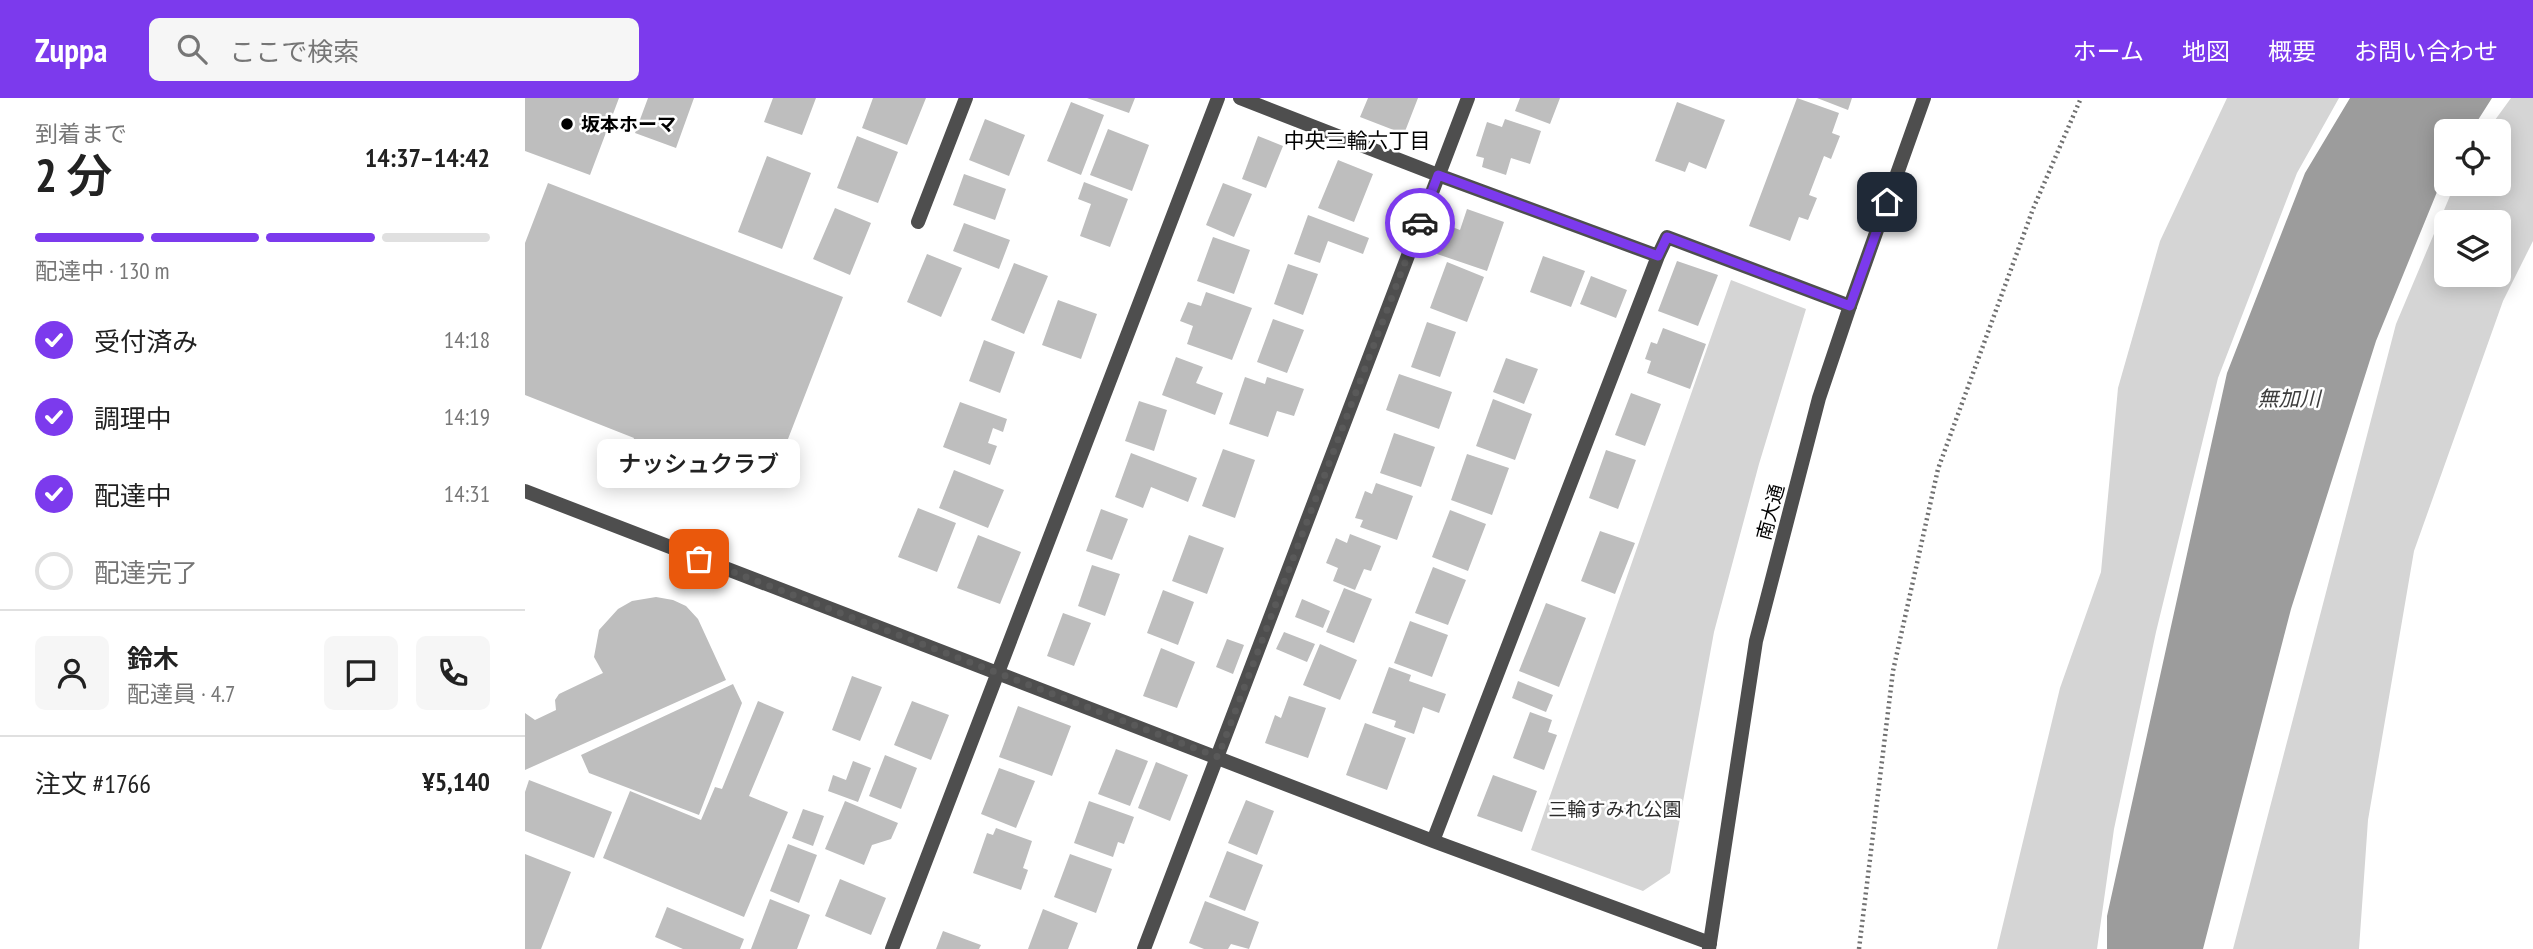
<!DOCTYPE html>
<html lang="ja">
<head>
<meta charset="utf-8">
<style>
  body { margin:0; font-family:"PT Sans Narrow","Noto Sans JP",sans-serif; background:#f6f6f6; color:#222; height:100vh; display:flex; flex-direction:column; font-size:26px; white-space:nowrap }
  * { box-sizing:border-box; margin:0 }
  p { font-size:23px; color:#767676 }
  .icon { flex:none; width:38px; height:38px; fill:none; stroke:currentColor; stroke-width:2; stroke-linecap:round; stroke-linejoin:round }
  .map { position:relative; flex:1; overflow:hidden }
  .sheet { display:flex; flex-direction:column; background:#fff; width:525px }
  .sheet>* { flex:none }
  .buttons { position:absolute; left:1909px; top:21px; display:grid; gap:14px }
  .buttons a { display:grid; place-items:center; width:77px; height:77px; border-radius:10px; background:#fff; box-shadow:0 4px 18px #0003; font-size:35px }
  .pin { position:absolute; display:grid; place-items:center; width:60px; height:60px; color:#fff; margin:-30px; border-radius:14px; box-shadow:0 4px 10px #0006 }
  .courier { position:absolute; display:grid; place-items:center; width:70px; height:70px; margin:-35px; border:5px solid #7c3aed; border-radius:50%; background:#fff; color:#222; box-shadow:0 2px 9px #0007 }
  .bubble { position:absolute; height:49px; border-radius:10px; background:#fff; box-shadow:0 4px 18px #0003; font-size:23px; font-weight:600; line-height:49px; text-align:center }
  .head em { font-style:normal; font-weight:600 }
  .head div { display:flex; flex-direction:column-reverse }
  .head { display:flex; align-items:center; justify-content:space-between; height:119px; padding:0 35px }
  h1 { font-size:46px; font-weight:600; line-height:52px }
  .bar { display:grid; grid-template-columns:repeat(4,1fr); gap:10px 7px; align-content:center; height:84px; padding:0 35px }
  .bar i { height:9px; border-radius:5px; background:#e0e0e0 }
  .bar .active { background:#7c3aed }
  .bar p { grid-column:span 4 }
  .line { display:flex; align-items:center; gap:18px; padding:0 35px; border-top:2px solid #e0e0e0 }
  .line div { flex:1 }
  .round { display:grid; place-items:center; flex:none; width:74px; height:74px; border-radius:10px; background:#f6f6f6 }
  ol { padding:0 35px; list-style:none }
  li { display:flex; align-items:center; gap:21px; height:77px }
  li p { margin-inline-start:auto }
  li .icon { padding:7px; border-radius:50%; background:#7c3aed; color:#fff; stroke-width:4 }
  li:last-child { color:#767676 }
  li i { width:38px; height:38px; border:4px solid #e0e0e0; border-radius:50% }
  header { display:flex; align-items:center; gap:42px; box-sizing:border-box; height:98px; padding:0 35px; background:#7c3aed; color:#fff }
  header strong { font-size:33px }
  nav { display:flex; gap:38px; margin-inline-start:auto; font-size:24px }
  .search { width:490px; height:63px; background:#f6f6f6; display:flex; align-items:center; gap:18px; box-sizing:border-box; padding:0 24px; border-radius:10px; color:#767676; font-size:26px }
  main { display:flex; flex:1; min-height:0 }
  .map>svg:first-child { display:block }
</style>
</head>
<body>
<header>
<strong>Zuppa</strong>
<div class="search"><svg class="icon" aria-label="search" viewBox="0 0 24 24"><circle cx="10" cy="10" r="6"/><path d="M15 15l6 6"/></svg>ここで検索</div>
<nav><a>ホーム</a><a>地図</a><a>概要</a><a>お問い合わせ</a></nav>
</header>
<main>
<section class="sheet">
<div class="head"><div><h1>2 分</h1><p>到着まで</p></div><em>14:37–14:42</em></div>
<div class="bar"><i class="active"></i><i class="active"></i><i class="active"></i><i></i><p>配達中 · 130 m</p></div>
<ol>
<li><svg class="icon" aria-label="check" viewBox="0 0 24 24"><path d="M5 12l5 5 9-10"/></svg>受付済み<p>14:18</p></li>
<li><svg class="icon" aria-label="check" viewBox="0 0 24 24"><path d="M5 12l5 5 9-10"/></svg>調理中<p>14:19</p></li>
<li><svg class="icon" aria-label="check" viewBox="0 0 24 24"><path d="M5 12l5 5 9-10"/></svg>配達中<p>14:31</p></li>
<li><i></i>配達完了</li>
</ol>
<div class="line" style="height:126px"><a class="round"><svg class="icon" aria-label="person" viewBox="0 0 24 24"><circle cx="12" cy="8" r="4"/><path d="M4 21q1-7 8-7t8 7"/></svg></a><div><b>鈴木</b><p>配達員 · 4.7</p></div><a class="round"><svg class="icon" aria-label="chat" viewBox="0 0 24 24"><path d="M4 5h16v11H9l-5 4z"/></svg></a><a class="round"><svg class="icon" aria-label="phone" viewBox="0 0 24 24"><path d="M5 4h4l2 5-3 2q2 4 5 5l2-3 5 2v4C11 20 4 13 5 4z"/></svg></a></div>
<div class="line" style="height:91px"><div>注文 #1766</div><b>¥5,140</b></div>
</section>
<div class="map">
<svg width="2008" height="851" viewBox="0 0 2008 851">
  <rect width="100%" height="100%" fill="#fff"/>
  <path fill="#d5d5d5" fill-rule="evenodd" d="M1702,0H1814L1772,75L1693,280L1631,534L1589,731L1572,851H1472L1535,590L1576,474L1593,290L1635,143Z
    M1986,0H2008V143L1978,203L1889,453L1843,722L1834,851H1708L1871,226L1930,86H1974V33H1962ZM1974,124V177H1922V124Z
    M1206,182L1281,211L1234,366L1189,534L1145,775L1118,793L1006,752Z"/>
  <path fill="#9c9c9c" d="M1825,0H1967L1946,33H1922L1921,72L1851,243L1766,511L1678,851H1582V818L1702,275L1780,75Z"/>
  <path fill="#bebebe" d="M0,0H94L65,77L0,53Z
    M123,0H169L151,50L110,35Z
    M248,0H291L277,37L239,24Z
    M348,0H401L382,47L337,30Z
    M562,0H610L604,15Z
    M843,0H893L879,36L835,19Z
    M995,0H1035L1025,26L990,13Z
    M1272,0L1314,15L1307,35L1315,38L1306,61L1299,58L1284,97L1292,100L1283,122L1274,119L1265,143L1224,128Z
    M1292,0H1327L1323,12Z
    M546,4L579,17L556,77L522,63Z
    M1152,4L1200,22L1181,71L1164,64L1160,74L1130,63Z
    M460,21L500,37L484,78L444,62Z
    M980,21L1016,33L1005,66L986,60L981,77L957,69L959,60L951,58L962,24L977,29Z
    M583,31L624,47L607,93L565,77Z
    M332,38L373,54L353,105L312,90Z
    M733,38L758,48L741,90L717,81Z
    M242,58L286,75L257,151L213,134Z
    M813,62L848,76L829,124L793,110Z
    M439,76L481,91L470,122L428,107Z
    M559,84L603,101L585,149L555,138L566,106L553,101Z
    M23,85L318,199L244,390L174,363L167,381L103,357L109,340L0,297V145Z
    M698,85L727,96L709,139L681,127Z
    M310,110L346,125L325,177L288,161Z
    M942,111L979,124L962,173L912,156L922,127L935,132Z
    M783,117L844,140L838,156L803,143L795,165L769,156Z
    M439,125L485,142L474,171L428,153Z
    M688,139L725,152L709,196L672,183Z
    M402,156L437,170L416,219L382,204Z
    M1018,158L1060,173L1046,209L1005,194Z
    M1152,163L1193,177L1173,228L1133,213Z
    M922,164L959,179L942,224L905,210Z
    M489,165L523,178L499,236L466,222Z
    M763,166L793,176L778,217L749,206Z
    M1066,178L1102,192L1091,220L1055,206Z
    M681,194L727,210L707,262L662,246L668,228L655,223L663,204L676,208Z
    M533,202L572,216L556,261L517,247Z
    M748,221L779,232L762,275L732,264Z
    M902,224L931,234L915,279L886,269Z
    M1138,230L1181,246L1165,291L1122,275L1126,263L1120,261L1126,244L1132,246Z
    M459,242L490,254L475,295L444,283Z
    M651,259L678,269L671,285L698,295L690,317L637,297Z
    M981,260L1013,271L999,306L968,294Z
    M874,276L927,294L914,331L861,312Z
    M720,279L740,286L742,279L779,291L769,318L752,313L743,339L704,326Z
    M1106,295L1136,306L1120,348L1090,337Z
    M968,301L1007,316L990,362L951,348Z
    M614,303L642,312L629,353L600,343Z
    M435,304L482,321L478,334L468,330L463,345L472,348L465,367L418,349Z
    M869,335L910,349L896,389L855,375Z
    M698,351L730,362L710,420L677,408Z
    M1081,352L1111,362L1093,411L1064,400Z
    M606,355L672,380L663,404L626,389L618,410L590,399Z
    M942,356L984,370L967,417L926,402Z
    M429,372L479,392L463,430L414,410Z
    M851,385L888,398L872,442L835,429L838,422L830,420L840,393L847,396Z
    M393,410L431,425L412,474L373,459Z
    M576,411L603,421L587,462L561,453Z
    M925,412L961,426L943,473L907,459Z
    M1075,433L1110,445L1090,496L1056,483Z
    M825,436L856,448L846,473L839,471L830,492L808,483L813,470L801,465L811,440L822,445Z
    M453,437L496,454L475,506L432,490Z
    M664,437L699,450L682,496L647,483Z
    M567,467L595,476L580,518L553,508Z
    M908,469L941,482L923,527L890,515Z
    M819,490L847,501L829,545L801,534Z
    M638,492L669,504L653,547L622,535Z
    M131,499L148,502L161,508L173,521L201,582L0,672V615L10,622L31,612L30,602L34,596L78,575L69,559L74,532L93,511L107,503Z
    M777,501L805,513L798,530L770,519Z
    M1021,505L1061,520L1034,589L994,573Z
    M538,515L566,525L549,568L522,558Z
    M885,523L923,537L907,579L869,565Z
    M759,534L790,546L782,564L751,551Z
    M702,541L719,547L708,576L691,569Z
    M795,546L832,562L815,602L778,587Z
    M636,550L670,564L652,610L618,598Z
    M864,569L886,577L884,583L921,596L914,615L898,609L889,636L869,629L871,623L847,615Z
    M327,578L357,589L335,643L307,632Z
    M993,583L1028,597L1021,614L987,600Z
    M208,586L217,605L174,717L64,675L56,657Z
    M764,598L801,610L783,660L740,645L750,617L756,620Z
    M233,603L259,614L224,698L263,714L219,819L78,760L105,693L176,722L190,689L197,691Z
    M387,603L424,617L406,662L369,647Z
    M493,608L546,628L527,678L474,659Z
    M1005,614L1027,622L1023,634L1032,637L1019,672L988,660Z
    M840,625L881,640L862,692L821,677Z
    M591,651L623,663L605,708L573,696Z
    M360,657L392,670L376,711L344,698Z
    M328,663L346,670L333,704L303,693L308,677L321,682Z
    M631,664L663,677L645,723L613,710Z
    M474,670L510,683L491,730L456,716Z
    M968,677L1012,693L997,734L952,718Z
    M4,682L87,714L69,760L0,733V694Z
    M721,702L749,713L732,757L703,745Z
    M320,703L373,725L366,741L347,747L339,767L300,751Z
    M564,703L609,719L599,746L593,744L588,759L549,745Z
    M278,711L299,718L288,748L267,740Z
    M471,730L507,743L498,770L503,772L496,792L448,775L462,735L468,737Z
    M263,746L292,757L274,805L245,793Z
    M702,753L738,767L720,813L684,799Z
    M0,756L46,774L16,851H0Z
    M545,756L587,771L571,815L529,799Z
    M315,781L361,800L346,837L300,818Z
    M245,801L285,817L272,851H226Z
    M680,803L734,824L724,851L706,846L703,851H679L664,845Z
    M142,809L219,841L215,851H158L130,839Z
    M518,811L553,825L543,851H503Z
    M418,833L456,847L454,851H411Z"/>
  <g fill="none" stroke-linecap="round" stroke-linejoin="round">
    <path stroke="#707070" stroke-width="4.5" stroke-dasharray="2 3.5" stroke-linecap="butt" d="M1334,851L1368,573L1413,371L1508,111L1556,0"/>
    <path stroke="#4e4e4e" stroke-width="14" d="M715,0L913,77L1133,158L1142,139L1325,208
      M393,124L441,0
      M0,393L908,743L1185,845
      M908,743L1133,158
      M367,851L693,0
      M619,851L943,0"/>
    <path stroke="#4e4e4e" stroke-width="14" d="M1184,851L1231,543L1294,300L1325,208L1399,0"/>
  </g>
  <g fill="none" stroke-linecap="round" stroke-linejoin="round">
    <path stroke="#595959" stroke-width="7" stroke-dasharray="0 12.6" d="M174,461L693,659L895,125"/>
    <path stroke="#7c3aed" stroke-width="9" d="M895,125L913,77L1133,158L1142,139L1325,208L1362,104"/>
  </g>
  <circle fill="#000" stroke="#fff" stroke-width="2.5" cx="42" cy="26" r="7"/>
  <g text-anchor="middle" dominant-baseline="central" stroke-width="5" stroke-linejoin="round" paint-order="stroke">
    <g font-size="19" font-weight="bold" fill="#000" stroke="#fff" text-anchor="start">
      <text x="56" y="26">坂本ホーマ</text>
    </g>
    <g font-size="19" fill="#000" stroke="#fff">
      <text transform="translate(1245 414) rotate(-75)">南大通</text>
    </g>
    <g font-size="19" fill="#2c2c2c" stroke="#fff">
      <text x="1090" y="711">三輪すみれ公園</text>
    </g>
    <g font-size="21" fill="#000" stroke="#fff">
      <text x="832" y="42">中央三輪六丁目</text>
    </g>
    <g font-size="21" font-style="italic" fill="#3d3d3d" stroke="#fff">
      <text x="1764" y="300">無加川</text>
    </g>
  </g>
</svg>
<div class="buttons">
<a><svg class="icon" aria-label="locate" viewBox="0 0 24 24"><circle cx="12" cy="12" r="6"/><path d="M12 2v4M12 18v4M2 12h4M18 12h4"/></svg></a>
<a><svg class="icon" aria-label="layers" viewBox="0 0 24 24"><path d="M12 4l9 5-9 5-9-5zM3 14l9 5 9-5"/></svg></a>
</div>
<div class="pin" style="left:174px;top:461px;background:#ea580c"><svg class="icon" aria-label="bag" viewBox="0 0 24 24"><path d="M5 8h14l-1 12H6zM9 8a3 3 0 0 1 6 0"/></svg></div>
<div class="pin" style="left:1362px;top:104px;background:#1f2937"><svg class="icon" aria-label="home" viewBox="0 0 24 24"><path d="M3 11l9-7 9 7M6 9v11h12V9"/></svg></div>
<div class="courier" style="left:895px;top:125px"><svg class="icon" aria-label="car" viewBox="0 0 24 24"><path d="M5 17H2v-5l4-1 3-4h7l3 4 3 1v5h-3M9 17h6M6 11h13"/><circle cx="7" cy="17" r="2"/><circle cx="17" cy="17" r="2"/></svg></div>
<div class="bubble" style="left:72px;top:341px;width:203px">ナッシュクラブ</div>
</div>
</main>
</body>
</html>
